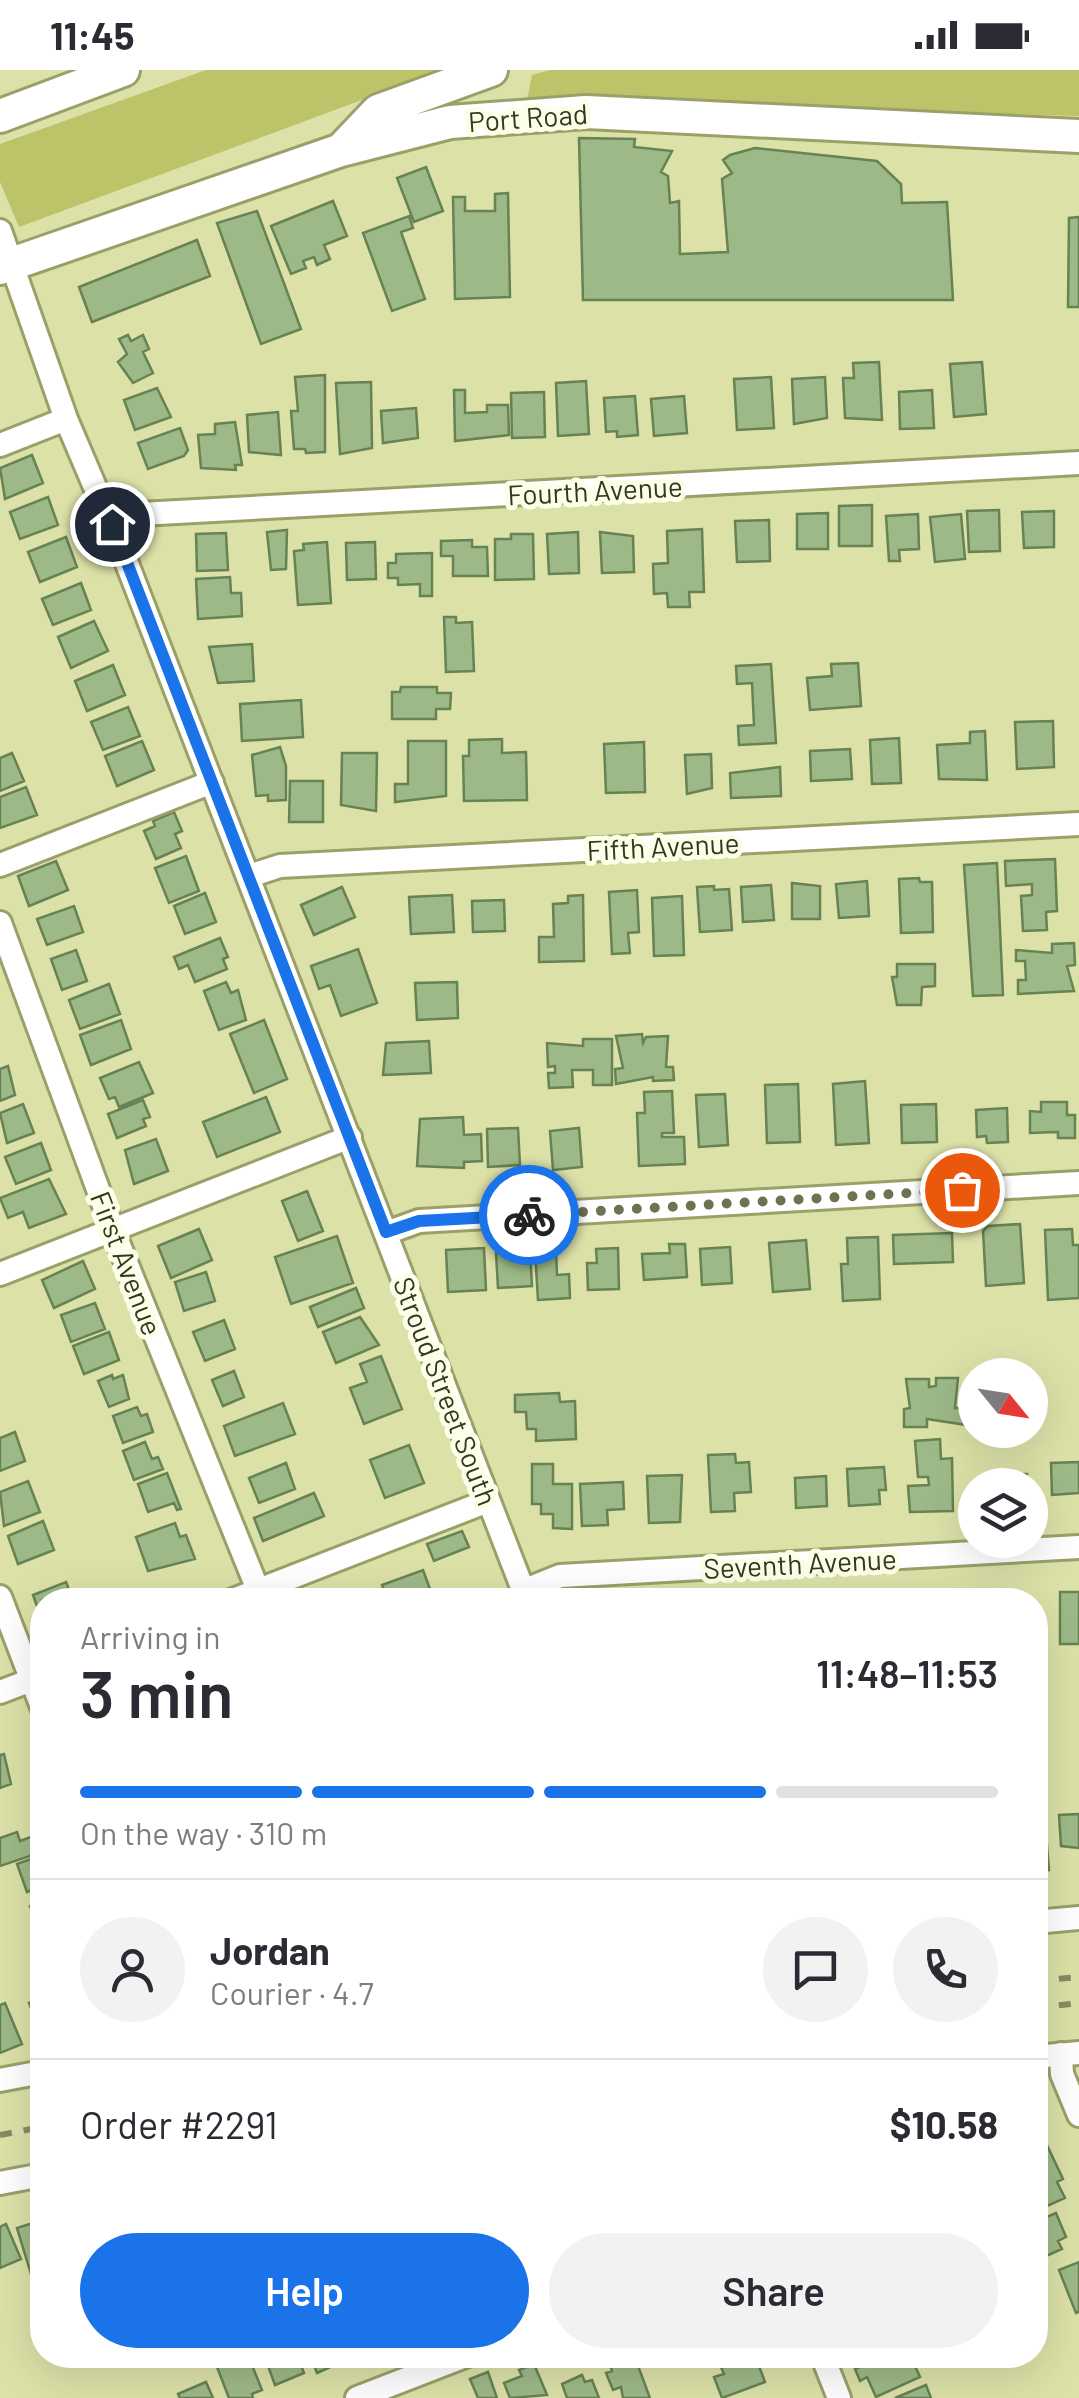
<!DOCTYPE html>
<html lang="en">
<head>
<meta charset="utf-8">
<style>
  body { margin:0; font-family:Barlow,sans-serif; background:#f2f2f3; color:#2b2b33; height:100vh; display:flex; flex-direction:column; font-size:38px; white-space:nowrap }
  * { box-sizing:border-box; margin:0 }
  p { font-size:32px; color:#7c7c81 }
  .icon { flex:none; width:55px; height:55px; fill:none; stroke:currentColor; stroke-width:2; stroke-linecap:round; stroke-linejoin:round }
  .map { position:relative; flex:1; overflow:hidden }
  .details { position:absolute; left:30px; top:1518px; width:1018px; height:780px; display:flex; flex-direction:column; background:#fff; border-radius:40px; box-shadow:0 10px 40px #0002 }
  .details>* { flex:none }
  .needle { width:65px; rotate:120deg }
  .fabs { position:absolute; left:958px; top:1288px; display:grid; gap:20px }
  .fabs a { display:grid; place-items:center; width:90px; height:90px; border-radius:50%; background:#fff; box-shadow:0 10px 40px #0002; font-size:50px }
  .pin { position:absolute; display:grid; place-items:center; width:85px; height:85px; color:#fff; margin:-42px; border:5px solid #fff; border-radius:50%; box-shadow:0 2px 10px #0007 }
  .courier { position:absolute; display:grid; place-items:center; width:100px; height:100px; margin:-50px; border:8px solid #1a73e8; border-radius:50%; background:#fff; color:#222; box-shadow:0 2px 12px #0007 }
  .head em { font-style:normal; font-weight:600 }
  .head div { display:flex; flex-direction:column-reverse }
  .head { display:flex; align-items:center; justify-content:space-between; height:170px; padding:0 50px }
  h1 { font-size:65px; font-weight:600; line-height:75px }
  .bar { display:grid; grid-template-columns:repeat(4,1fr); gap:15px 10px; align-content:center; height:120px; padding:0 50px }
  .bar i { height:12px; border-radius:8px; background:#e1e1e2 }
  .bar .current { background:#1a73e8 }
  .bar p { grid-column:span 4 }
  .line { display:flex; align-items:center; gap:25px; padding:0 50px; border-top:2px solid #e1e1e2 }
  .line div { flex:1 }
  .round { display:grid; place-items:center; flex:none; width:105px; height:105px; border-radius:52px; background:#f2f2f3 }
  .button { display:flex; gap:20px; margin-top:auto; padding:20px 50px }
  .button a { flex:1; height:115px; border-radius:60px; background:#1a73e8; color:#fff; font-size:40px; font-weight:600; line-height:115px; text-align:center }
  .button a+a { background:#f2f2f3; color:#2b2b33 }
  .status { display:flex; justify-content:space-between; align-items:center; height:70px; padding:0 50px; background:#fff; direction:ltr }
  .status svg { height:28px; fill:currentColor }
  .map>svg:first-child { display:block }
</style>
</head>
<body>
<div class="status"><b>11:45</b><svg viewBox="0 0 49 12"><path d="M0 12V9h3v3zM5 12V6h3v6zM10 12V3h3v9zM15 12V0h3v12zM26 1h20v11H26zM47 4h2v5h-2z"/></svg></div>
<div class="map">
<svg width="1079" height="2328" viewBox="0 0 1079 2328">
  <rect width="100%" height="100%" fill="#dce1a8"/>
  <path fill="#bdc369" d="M206,0H443L19,157L0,112V74Z
    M550,0H1079V46L527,30L532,5Z"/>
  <path fill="#9db988" stroke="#678253" stroke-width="2.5" d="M579,68L635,69L634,77L672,81L661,102L668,106L670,133L679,131L680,184L728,182L722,109L732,103L723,90L730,85L755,78L877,91L901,114L902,133L947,132L953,230H583Z
    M426,97L443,141L414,152L397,108Z
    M508,123L510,227L455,229L453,127H465V141H495V124Z
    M333,131L347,166L324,175L330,189L317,195L314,187L303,191L306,198L291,204L271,156Z
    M257,141L301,259L261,274L217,153Z
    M409,146L413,158L401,162L425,229L392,241L363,163Z
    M1079,147V237H1068L1069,148Z
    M197,170L210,206L92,252L79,217Z
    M128,265L131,271L143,265L149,279L143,282L153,303L133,313L118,292L127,284L119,269Z
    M879,292L882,350L845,348L843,308H854L853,293Z
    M982,292L986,344L954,347L950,294Z
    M325,305V382L306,383L305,379H294L291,341H298L295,307Z
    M771,307L774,358L737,360L734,309Z
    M825,307L827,348L794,354L792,309Z
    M586,311L589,364L558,366L556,313Z
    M371,312L372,378L340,384L336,313Z
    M157,318L171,347L135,360L124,330Z
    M454,320H465V343L487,342V335H508L509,365L455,371Z
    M932,320L934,358L900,359L899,322Z
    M544,322L545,367L512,368L511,323Z
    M635,326L638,365L617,367V361L606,362L604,328Z
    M684,326L687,363L654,366L651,329Z
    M416,338L418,368L383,373L381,341Z
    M278,342L281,385L249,382L247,345Z
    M235,352L242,395H235L236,400L201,398L198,365L215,364V354Z
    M180,358L188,380L184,386L148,399L138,373Z
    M32,385L43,413L5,429L0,398Z
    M48,427L58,455L20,469L10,442Z
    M872,435V476H839V436Z
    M999,440L1000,481L969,482L967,441Z
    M1054,441V477L1024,478L1022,442Z
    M828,443V479H797V444Z
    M918,444L919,479L899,480L900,491H889L886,446Z
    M961,444L965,489L935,492L930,447Z
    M769,450L770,491L737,492L735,451Z
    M702,459L704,522H689L690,537H668L667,523L654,524L653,494L668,493L667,461Z
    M287,460L286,499L271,500L267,462Z
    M578,462L579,503L549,504L547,464Z
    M600,462L633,466L634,502L602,503Z
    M226,463L228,500L197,501L196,464Z
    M511,464H533L534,509L495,510V469H511Z
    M66,467L77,497L40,512L28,482Z
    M472,470V477H487L488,506H453V486H441V471Z
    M327,472L331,533L298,535L294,481L304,480L303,474Z
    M375,472L376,509L347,510L346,473Z
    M432,483V526H420V514L398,515V508H388V493H396V484Z
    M230,507L231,523H241L242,546L198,549L196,509Z
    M81,513L91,540L53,555L42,529Z
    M444,547H456V553L472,552L474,601L446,602Z
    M94,551L108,581L71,598L58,567Z
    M252,574L254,611L218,613L209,577Z
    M858,593L861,636L810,640L807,608L832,606L831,594Z
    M771,594L776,673L739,675L738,656L754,655L752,613L737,614L736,596Z
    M113,595L125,625L87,641L75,611Z
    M401,617H437V623H451L450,639H436V649H392V622H400Z
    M301,630L303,667L242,671L240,634Z
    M128,637L140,666L103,680L91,652Z
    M1053,651L1054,697L1017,699L1015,652Z
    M985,661L987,710L939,709L937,675L970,673V662Z
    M899,668L901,713L872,714L870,670Z
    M502,669V683L526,682L527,730L464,731L463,686H469V670Z
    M142,671L154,700L117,716L105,686Z
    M408,671H446V726L395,732V714H408Z
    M644,672L645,722L606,723L604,674Z
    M280,677L286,696V730L268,731V725L256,726L252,685Z
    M850,679L852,709L811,711L810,681Z
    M12,683L24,711L0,721V688Z
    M342,683H377L376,741L341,735Z
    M711,684L712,718L687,724L685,685Z
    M780,697L781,726L731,728L730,703Z
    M290,711H323V752H289Z
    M26,717L37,745L0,758V727Z
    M174,742L182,761L175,764L181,778L156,789L144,761L155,756L153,751Z
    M186,786L199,821L169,833L155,798Z
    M1055,789L1057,841L1046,842L1047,860L1023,861L1021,826L1032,825V814L1006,816L1005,791Z
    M56,791L68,820L29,836L18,806Z
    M997,793L1003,925L973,926L964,795Z
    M919,808L920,812H932L933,862L901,863L899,809Z
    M867,811L869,846L839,848L836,814Z
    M792,813L820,816V849H792Z
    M771,815L774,850L743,852L741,817Z
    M714,816V820L729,819L732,860L700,862L697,817Z
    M342,817L355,847L314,865L301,835Z
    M637,820L639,862L628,863L630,883L612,884L609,822Z
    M205,823L216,852L185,864L174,836Z
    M452,825L454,862L411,864L409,827Z
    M583,825L584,891L539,892V867H554L553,834L568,833V826Z
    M682,826L684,885L654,886L652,828Z
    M504,830L505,861L473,862L472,831Z
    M74,836L83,862L47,875L37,849Z
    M220,868L228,887L223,889L227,899L195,912L188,895L179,899L174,887Z
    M1074,873L1075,895L1067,896L1074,921L1018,924V910H1026L1025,891H1016V880L1052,883V874Z
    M358,879L377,933L341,946L330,915L319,919L311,896Z
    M76,880L87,911L62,920L51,889Z
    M897,894H935V916L922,917L921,935H897L892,907H897Z
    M226,912L231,923L238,920L246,950L219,960L204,921Z
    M457,912L458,948L417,950L415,913Z
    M109,914L120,944L80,959L69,930Z
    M121,950L131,979L91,995L80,965Z
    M264,950L287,1009L254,1023L230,964Z
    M642,964L643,973L646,967L668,966L666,997H673L674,1010L653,1011V1007L616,1014L615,999L623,998L616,966Z
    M583,969H612V1015H593V1000H572L573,1017L549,1018L548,1003H555V996L548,997L547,973L583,976Z
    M429,971L431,1003L383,1005L386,973Z
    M139,992L153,1023L119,1037L115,1027L109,1029L100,1008Z
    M8,996L15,1025L0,1031V999Z
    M865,1011L869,1073L836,1075L833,1014Z
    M798,1014L800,1072L767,1073L765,1015Z
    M672,1021L674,1063H662V1067H684L685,1094L639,1096L637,1043H645L644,1022Z
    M725,1024L728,1075L699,1077L696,1025Z
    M266,1027L280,1062L217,1087L203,1052Z
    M143,1030L150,1047L143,1049L146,1056L117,1068L108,1044Z
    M1041,1032H1067V1045H1075V1068H1058V1062L1030,1063V1041L1041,1042Z
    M23,1034L34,1063L7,1073L0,1043Z
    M936,1034L937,1072L902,1073L901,1035Z
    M1007,1038L1008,1072L987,1073L986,1066L977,1067L976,1040Z
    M463,1047L464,1065L481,1064L482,1091L464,1092V1098L417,1096L420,1049Z
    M518,1058L520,1095L488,1097L487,1059Z
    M579,1058L582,1097L553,1100L550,1061Z
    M156,1069L168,1101L134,1114L125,1080Z
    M41,1073L51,1100L16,1114L5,1087Z
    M49,1109L66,1144L29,1158L23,1142L8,1148L0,1128Z
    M307,1121L323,1161L298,1171L282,1131Z
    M1020,1154L1024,1213L986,1216L983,1161L988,1156Z
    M199,1159L212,1190L171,1208L158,1176Z
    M1072,1159L1073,1175H1079V1228L1048,1230L1045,1160Z
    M952,1163L953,1192L894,1194L893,1165Z
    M337,1166L353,1213L291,1234L275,1187Z
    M878,1167L880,1229L843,1231L841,1194H848L847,1168Z
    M806,1170L810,1219L773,1222L769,1173Z
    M669,1174H685L687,1207L644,1210L642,1184L670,1183Z
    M730,1177L732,1213L702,1215L700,1179Z
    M484,1178L486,1220L448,1222L446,1180Z
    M618,1178L619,1219L588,1220L587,1193H597L596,1179Z
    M556,1180L557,1205L569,1204L570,1228L538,1230L535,1181Z
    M530,1181L532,1216L498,1218L496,1183Z
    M83,1191L95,1219L54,1238L42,1210Z
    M206,1202L215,1231L184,1241L175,1212Z
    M356,1218L364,1238L318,1257L310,1237Z
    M95,1233L105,1259L71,1272L61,1245Z
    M360,1247L379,1275L336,1293L323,1262Z
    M224,1250L235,1279L205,1291L193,1262Z
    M109,1262L119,1290L84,1304L73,1276Z
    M381,1286L402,1339L364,1354L350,1318L367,1312L360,1294Z
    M234,1301L244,1327L223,1336L212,1310Z
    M112,1305L113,1309L123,1305L129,1329L109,1337L98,1311Z
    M936,1308H958L955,1338H965L966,1355L927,1349V1357H904V1339L910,1338L906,1309H929V1317L936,1316Z
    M559,1323L560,1332L575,1331L576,1369L536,1371V1359H527L526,1342H515V1325Z
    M283,1333L295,1364L235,1386L224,1356Z
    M137,1337L141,1346L147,1344L153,1362L123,1373L113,1346Z
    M15,1362L25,1391L0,1401V1368Z
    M940,1369L941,1389L952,1388L953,1441L910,1442L908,1416L929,1415L928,1407H918L915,1371Z
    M145,1372L152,1389L158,1387L163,1399L134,1410L123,1381Z
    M409,1375L424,1413L385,1428L370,1390Z
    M735,1384L736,1393L749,1392L751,1422L734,1423L735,1441L711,1442L708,1385Z
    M1079,1392V1423L1052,1425L1051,1393Z
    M286,1393L295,1419L259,1433L249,1408Z
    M532,1394H553V1414H572V1459L553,1458V1444H541V1434H532Z
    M884,1397L886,1420H879L880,1434L849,1436L847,1399Z
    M167,1403L181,1439L177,1440L174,1433L148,1442L138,1414Z
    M1027,1404V1415H995V1405Z
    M682,1405L680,1452L649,1453L647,1406Z
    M826,1406L827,1436L796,1438L795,1408Z
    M28,1411L40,1442L4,1456L0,1422Z
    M623,1412L624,1439L607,1440L608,1455L582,1456L580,1414Z
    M314,1423L324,1446L263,1471L254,1448Z
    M43,1451L54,1480L18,1494L8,1466Z
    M175,1453L180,1467L186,1465L195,1489L148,1501L136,1467Z
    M462,1461L469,1477L434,1491L427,1474Z
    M423,1500L434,1530H387L382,1515Z
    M66,1512L73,1530H42V1550L33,1525Z
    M974,1520L975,1530H945L944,1522Z
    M1060,1522H1079V1574H1060Z
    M4,1684L11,1714L0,1718V1685Z
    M1079,1744V1778L1061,1776L1059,1745Z
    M17,1762L20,1771L36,1765L42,1782L0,1796V1768Z
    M1046,1763L1049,1800L1035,1801V1764Z
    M42,1785V1816L27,1822L17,1794Z
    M42,1830V1858L39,1859L30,1836Z
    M42,1927V1957L39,1958L29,1933Z
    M5,1933L22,1974L0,1983V1935Z
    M1039,2067L1041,2072L1045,2071L1063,2109L1057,2112L1065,2128L1045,2137L1035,2123V2069Z
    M1056,2143L1066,2167L1058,2171L1062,2179L1035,2191V2152Z
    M42,2150V2200L31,2204L17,2158Z
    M6,2154L21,2189L0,2198V2157Z
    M1079,2192V2242L1076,2243L1059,2200Z
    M248,2285L262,2320L252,2324L253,2328H229L217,2297Z
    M264,2285H297L304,2303L275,2315Z
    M310,2285H344L346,2290L317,2303Z
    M634,2285L650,2328H623L621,2317L613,2320L606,2303L612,2301L610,2295Z
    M716,2285H746L748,2291L756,2288L765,2312L722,2328L714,2307L724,2304Z
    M886,2285H910L920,2307L876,2327L867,2307L860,2311L855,2299Z
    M534,2294L547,2325L510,2328L504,2313L522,2306L519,2300Z
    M488,2302L497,2328H478L470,2309Z
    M582,2305L585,2312L592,2310L599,2328H567L562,2314Z
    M206,2312L213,2328H180L178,2324Z
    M926,2315L931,2328H895Z"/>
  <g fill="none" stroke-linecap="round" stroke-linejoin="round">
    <defs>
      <path id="minor" d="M0,161L66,349L121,478L527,1530
        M0,375L66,349
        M112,454L140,444L1079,393
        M0,795L212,712
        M249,806L280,796L1079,754
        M0,853L113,1160L262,1530
        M386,1163L419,1151L1079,1113
        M0,1204L350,1067
        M523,1521L560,1506L1079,1477
        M0,1527L42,1637
        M233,1530L488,1431
        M0,1622L42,1606
        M1035,1852L1079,1848
        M1061,1984L1062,2004L1079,2045
        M1035,1987L1079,1983
        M0,2010L42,2002
        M0,2113L42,2105
        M822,2285L839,2328
        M357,2328L468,2285"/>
      <path id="highway" d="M0,46L123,0
        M341,80L378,41L491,0
        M0,198L341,80L450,52L586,42L1079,66"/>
    </defs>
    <use href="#minor" stroke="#9ba069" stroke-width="28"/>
    <use href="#highway" stroke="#9ba069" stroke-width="38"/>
    <use href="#minor" stroke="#fff" stroke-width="22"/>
    <use href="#highway" stroke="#fff" stroke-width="32"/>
    <path stroke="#878a63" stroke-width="6" stroke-dasharray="12 12" stroke-linecap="butt" d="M1035,1911L1079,1907
      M1035,1938L1079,1933
      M0,2065L42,2057"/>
  </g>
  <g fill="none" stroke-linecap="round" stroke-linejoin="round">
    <path stroke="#6f7250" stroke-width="10" stroke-dasharray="0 18" d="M529,1145L962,1120"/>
    <path stroke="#1a73e8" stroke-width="12" d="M112,454L386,1162L419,1151L529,1145"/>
  </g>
  <g text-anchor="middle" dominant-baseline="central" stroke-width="10" stroke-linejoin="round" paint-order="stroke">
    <g font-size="28" fill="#353720" stroke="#fcffe8">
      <text transform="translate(528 47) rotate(-4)">Port Road</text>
      <text transform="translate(595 420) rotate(-3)">Fourth Avenue</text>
      <text transform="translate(663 776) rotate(-3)">Fifth Avenue</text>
      <text transform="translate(127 1193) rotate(69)">First Avenue</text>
      <text transform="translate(446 1321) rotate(69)">Stroud Street South</text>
      <text transform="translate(800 1493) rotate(-3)">Seventh Avenue</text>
    </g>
  </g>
</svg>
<div class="fabs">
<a><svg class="needle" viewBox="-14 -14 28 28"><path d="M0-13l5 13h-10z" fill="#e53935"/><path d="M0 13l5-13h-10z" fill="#7c7c81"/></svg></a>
<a><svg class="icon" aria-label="layers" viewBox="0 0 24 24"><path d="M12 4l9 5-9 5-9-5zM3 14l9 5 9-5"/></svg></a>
</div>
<div class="pin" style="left:962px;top:1120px;background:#ea580c"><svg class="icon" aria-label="bag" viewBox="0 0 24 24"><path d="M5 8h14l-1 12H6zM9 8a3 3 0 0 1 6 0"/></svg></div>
<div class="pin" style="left:112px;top:454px;background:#1f2937"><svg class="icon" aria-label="home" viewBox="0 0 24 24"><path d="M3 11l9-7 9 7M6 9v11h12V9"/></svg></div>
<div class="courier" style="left:529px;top:1145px"><svg class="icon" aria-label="bike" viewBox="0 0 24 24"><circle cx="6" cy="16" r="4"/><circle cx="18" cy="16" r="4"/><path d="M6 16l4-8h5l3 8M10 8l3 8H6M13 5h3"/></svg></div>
<section class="details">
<div class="head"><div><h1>3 min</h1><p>Arriving in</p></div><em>11:48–11:53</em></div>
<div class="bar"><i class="current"></i><i class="current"></i><i class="current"></i><i></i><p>On the way · 310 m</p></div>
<div class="line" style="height:180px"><a class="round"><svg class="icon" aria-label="person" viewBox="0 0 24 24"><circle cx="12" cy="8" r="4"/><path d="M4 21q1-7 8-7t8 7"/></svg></a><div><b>Jordan</b><p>Courier · 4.7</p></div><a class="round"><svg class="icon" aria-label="chat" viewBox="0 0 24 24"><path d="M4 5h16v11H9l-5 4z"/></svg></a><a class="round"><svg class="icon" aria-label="phone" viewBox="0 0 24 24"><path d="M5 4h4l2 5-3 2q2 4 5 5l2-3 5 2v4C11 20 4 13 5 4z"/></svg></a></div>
<div class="line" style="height:130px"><div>Order #2291</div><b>$10.58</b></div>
<div class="button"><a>Help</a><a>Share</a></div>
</section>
</div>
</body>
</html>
